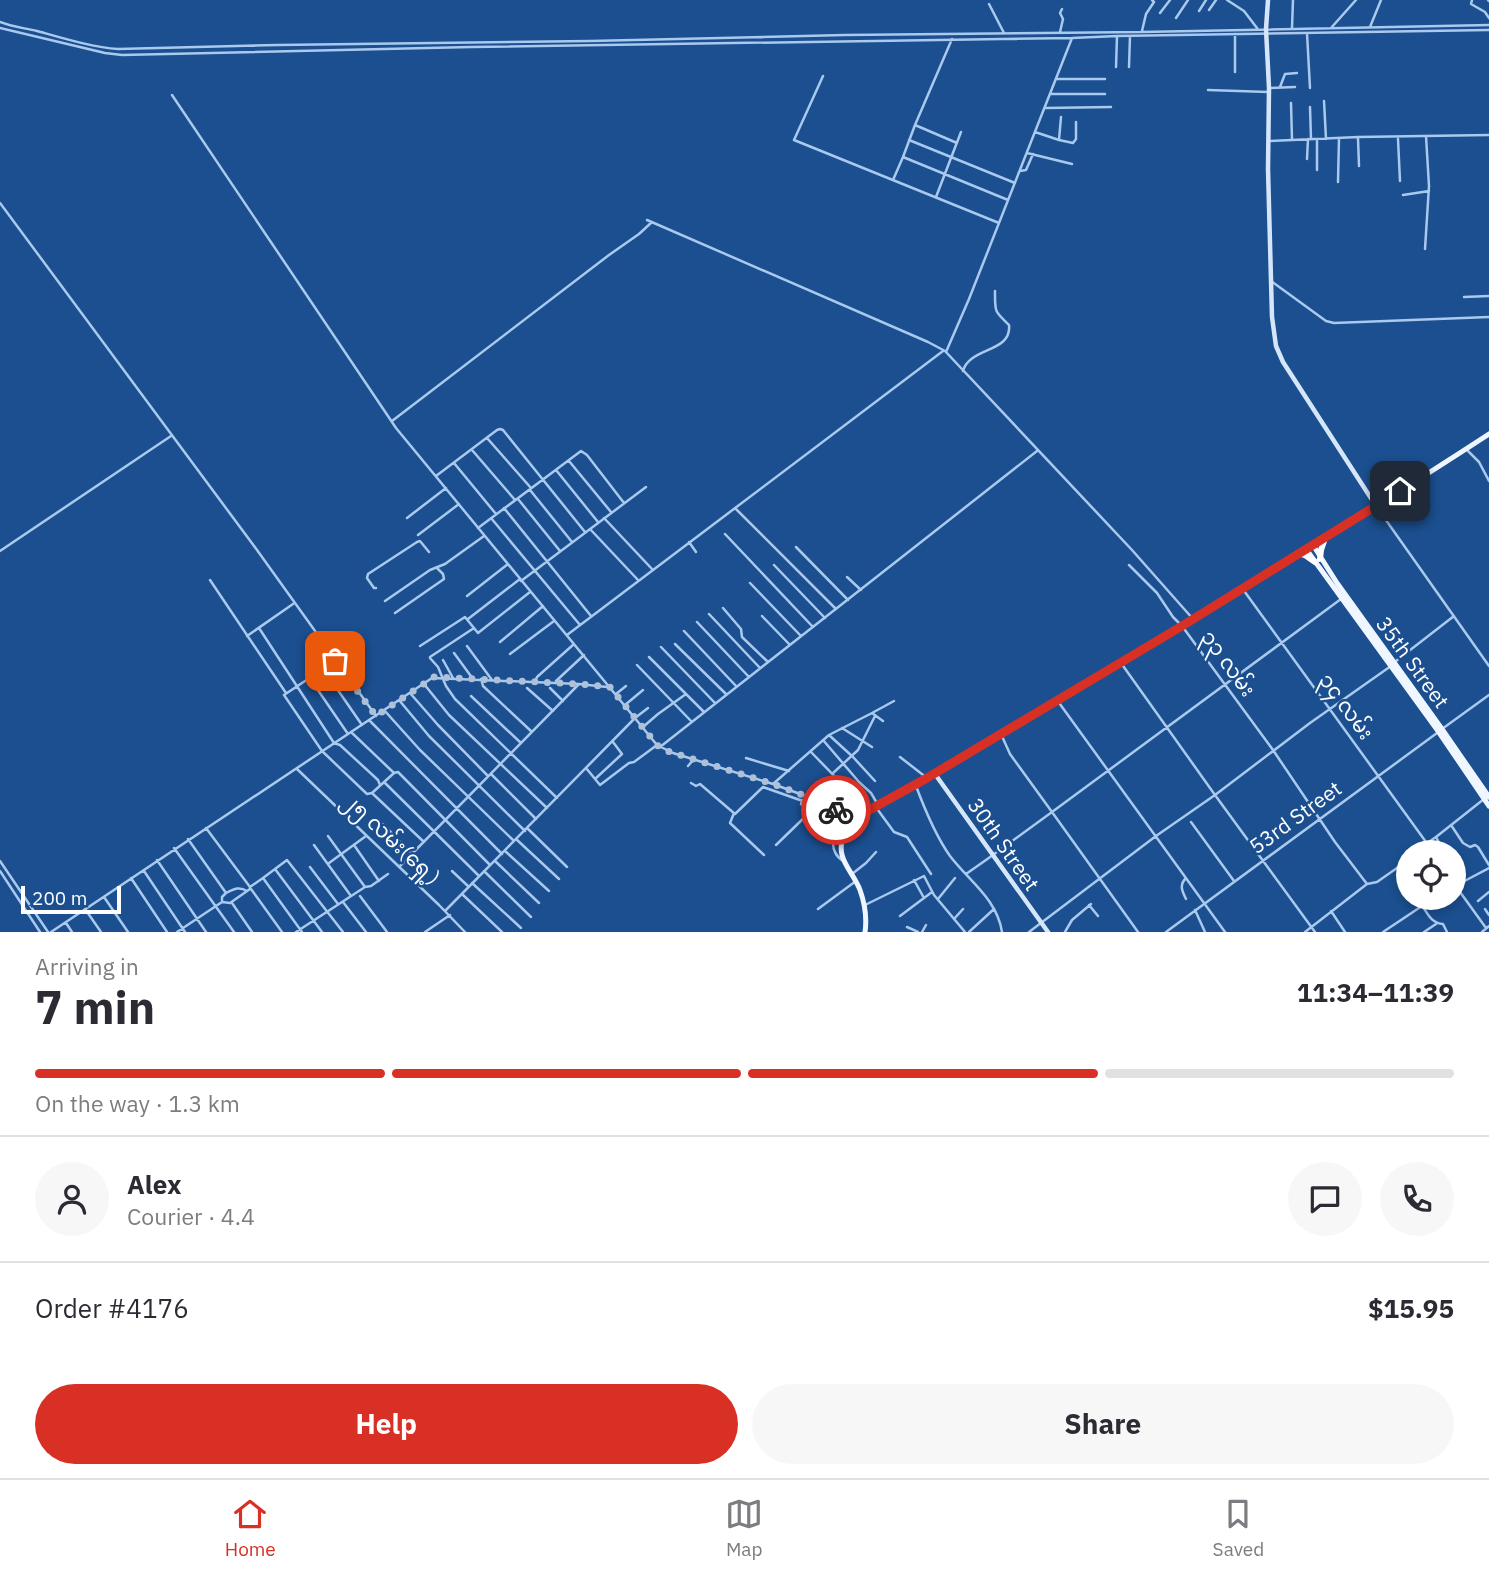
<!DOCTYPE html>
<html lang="en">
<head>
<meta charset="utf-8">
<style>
  body { margin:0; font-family:"IBM Plex Sans","Noto Sans Myanmar",sans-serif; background:#f7f7f7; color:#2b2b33; height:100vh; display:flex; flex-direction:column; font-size:26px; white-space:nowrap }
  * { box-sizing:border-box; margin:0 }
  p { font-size:23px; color:#7c7c81 }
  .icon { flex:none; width:38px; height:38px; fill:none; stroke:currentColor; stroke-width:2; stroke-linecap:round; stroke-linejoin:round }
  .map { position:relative; height:932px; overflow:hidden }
  .sheet { display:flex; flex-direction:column; background:#fff; flex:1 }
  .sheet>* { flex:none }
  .tools { position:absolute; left:1396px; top:840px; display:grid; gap:14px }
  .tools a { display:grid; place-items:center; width:70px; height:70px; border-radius:50%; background:#fff; box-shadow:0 4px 10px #0003; font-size:35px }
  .scale { position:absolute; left:21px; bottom:18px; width:100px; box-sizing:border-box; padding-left:7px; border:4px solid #fff; border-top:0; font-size:19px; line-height:24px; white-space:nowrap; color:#fff; -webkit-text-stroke:5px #1b4f8f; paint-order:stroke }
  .pin { position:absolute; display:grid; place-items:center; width:60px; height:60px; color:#fff; margin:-30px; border-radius:14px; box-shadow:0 4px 10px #0006 }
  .courier { position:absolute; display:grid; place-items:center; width:70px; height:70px; margin:-35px; border:5px solid #d93025; border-radius:50%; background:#fff; color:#222; box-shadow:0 2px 9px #0007 }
  .head em { font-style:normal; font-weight:700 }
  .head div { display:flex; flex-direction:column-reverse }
  .head { display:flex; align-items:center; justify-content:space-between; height:119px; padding:0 35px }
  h1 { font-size:46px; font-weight:700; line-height:52px }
  .bar { display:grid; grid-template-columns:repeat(4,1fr); gap:10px 7px; align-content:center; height:84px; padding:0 35px }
  .bar i { height:9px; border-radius:5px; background:#e1e1e2 }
  .bar .selected { background:#d93025 }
  .bar p { grid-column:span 4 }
  .line { display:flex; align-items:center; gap:18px; padding:0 35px; border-top:2px solid #e1e1e2 }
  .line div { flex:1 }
  .round { display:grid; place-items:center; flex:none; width:74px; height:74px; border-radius:37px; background:#f7f7f7 }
  .button { display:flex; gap:14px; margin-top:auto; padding:14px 35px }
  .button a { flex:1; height:80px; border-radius:42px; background:#d93025; color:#fff; font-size:28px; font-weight:700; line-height:80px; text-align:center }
  .button a+a { background:#f7f7f7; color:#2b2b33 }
  .tabs { display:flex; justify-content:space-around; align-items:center; height:98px; border-top:2px solid #e1e1e2; background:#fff; font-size:19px; color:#7c7c81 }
  .tabs a { display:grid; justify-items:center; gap:4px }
  .tabs .selected { color:#d93025 }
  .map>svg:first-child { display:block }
</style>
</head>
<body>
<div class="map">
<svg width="1489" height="932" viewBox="0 0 1489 932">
  <rect width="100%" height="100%" fill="#1b4f8f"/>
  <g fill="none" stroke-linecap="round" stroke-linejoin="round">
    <path stroke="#a9c9ee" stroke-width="2.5" d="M1227,0L1244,11L1257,28
      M1472,0L1471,4L1485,12L1489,18
      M1488,0L1489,1
      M989,4L1004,33
      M1209,10L1216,0
      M1199,11L1206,0
      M1160,13L1170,0
      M1176,18L1188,0
      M0,22C12,27 25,28 37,31C63,38 91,47 118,49L278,45L590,41L845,35L1142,32L1489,25
      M1370,27L1381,0
      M0,28L105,53L122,55L471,47L1072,38L1117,36L1489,30
      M1292,28L1293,0
      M1331,28L1356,0
      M1142,31L1146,14L1154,2L1152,0
      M1060,32L1063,19L1060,13L1062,9
      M1307,33L1310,88
      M1235,34V72
      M952,39L915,125L903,157L1008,200
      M1116,67L1117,36
      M1129,67L1130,36
      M823,76L794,140L999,223
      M1057,79H1105
      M1280,87L1285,74L1297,73
      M1269,88L1295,87
      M1208,90L1268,92
      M1051,94H1105
      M172,95L396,428L657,745L673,753L773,784L830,805L834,807L842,818
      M1324,101L1326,139
      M1291,103L1292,140
      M1310,107L1311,139
      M1046,108L1111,107
      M915,125L957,143
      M1035,132L1059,140L1073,143L1076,139V122
      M1358,138L1359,166
      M1317,139V170
      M1398,139L1400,181
      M909,140L1015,183
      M1059,140L1061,117
      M1269,141L1358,137L1489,135
      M1027,153L1072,164
      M1307,159L1308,139
      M1020,171L1026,170L1033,154
      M893,180L903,157
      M1338,182L1339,138
      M1403,195L1429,191
      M936,197L961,132
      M0,203L257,550L376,716
      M647,220L928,342L945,351L1132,550L1193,619
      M1425,249L1429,186L1426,136
      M1271,281L1326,321L1334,323L1489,317
      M1464,297L1489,296
      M946,352L969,299L1072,38
      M963,371C969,347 1012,353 1009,325C994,311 995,312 995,291
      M392,421L609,255L639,234L652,222
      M487,438L531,488
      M1466,449L1479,462L1489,481
      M472,450L515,500
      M569,461L611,512
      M454,463L496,514
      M556,470L598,522
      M436,476L497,430L500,429L503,430L585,532
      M530,490L572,542
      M518,499L560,551
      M1376,506L1489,666
      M504,508L591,616
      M735,508L836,609
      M407,518L446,488
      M491,518L580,625
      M604,518L652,569
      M478,528L581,451L587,455L624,503
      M590,529L638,580
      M725,534L813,627
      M418,535L459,504
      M689,542L696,552
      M796,547L848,600
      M0,551L171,436
      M774,565L825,618
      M1129,565L1157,593L1173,617L1182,626L1273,750L1335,842L1367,884
      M847,577L861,590
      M210,580L286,693
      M521,581L646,487
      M750,583L801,636
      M376,588H374L367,578L368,574L417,542L420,541L429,552
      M1242,588L1426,842
      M467,596L508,564
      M385,601L430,570L445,564L484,536
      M723,608L741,629L742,637L768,662
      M395,613L444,579L443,574L437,568
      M709,614L760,668
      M762,616L790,645
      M468,619L520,579
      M697,622L749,677
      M259,628L334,743L340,745L378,780L380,785
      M474,628L430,657V658L438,667L446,686L455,699L557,798
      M684,631L736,686
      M567,635L943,351
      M247,636L293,604
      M500,642L543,606
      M675,644L726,694
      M420,646L465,617L478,633L530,592
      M467,646L492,680
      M661,647L715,703
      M454,653L473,679
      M510,654L554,621
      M649,657L703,711
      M443,660L453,678
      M335,661L324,668V670L362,725
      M1396,661L1454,616
      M637,665L691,721
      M481,679L483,686L532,732
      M556,681L584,655
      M535,682L537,677L574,644
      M424,684L449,715L547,808
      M527,688L553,711
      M550,688L563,701
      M410,693L438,725L488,776
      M616,694L626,686
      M471,696L521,743
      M399,700L429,736L525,831
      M1057,700L1225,932
      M625,705L643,690
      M384,710L420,750L514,841
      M872,713L894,701
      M369,720L502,854
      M643,727L658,714L686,694
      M842,728L872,747
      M1442,729L1489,695
      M351,732L394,773
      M348,734L311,680L308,679L284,695L322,751L367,794L372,793L394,773L398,772L490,865
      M1001,734L1010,754L1052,812L1341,599
      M823,740L859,782L871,793L878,805
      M660,747L1037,451
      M811,752L845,787L858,814
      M900,757L927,778
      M746,758L789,771
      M688,766L694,759
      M586,768L600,785L629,763L634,762L657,745
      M297,769L439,905L465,932
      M491,774L536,819
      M832,774L858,750L875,716
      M595,779L622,754L613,742
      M875,781L853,757L829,735L872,713L883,721
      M384,782L478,875
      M691,783L696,786L700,784L735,814L763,787L814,805L837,827
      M773,784L829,735
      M916,786C925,810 935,835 950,856C969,881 997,899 1002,932
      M373,794L424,842
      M875,806L894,832L907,837L931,874
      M734,813L730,823L764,855
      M1191,822L1234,881
      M383,824L412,854
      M1451,825L1463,843L1470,847L1475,845L1478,847L1489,865
      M206,828L250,887
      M527,828L567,867
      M328,836L365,887
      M1436,837L1484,799
      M188,839L226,893L222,897V902
      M516,839L559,879
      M314,845L351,896
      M354,845L379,881
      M776,845L809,813L801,804L802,800
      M174,848L234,932
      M505,851L549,891
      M1414,852L1436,837L1444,852
      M157,860L206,932
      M0,861L48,932
      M495,861L539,903
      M843,861C839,858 837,857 835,852C831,845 834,824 842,819C846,816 854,815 859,814
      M329,863L366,836
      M310,867L338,904
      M399,867L579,684
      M1397,868L1409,857
      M275,869L322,932
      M1454,870L1461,882
      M0,871L40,932
      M144,871L185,932
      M452,871L469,887
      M484,871L531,917
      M852,874L866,863L876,852
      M966,874L986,860L1052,812L1138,932
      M131,878L167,932
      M1186,878C1179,885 1182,891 1186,899
      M914,880L924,898
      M472,883L521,928
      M1455,885L1486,928
      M1455,886L1489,868
      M251,889L282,932
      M226,893C234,889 239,886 247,891
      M462,894L502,932
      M360,896L387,932
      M104,897L128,932
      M938,899L955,878
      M1478,901L1489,892
      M343,902L366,932
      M232,903L252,932
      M865,905L924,876L934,895L965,932
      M1089,905L1098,916
      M1423,907C1429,916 1432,923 1443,924L1447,932
      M85,909L101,932
      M818,909L856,881
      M1485,909L1489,915
      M1195,910L1205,932
      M445,911L635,718L648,708
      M1331,911L1345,932
      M900,916L932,892
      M954,919L963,909
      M66,923L72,932
      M907,927L918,932
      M51,932L432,678L579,684L607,687
      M177,932L222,902L230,903L250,889V887L263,878
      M296,932L365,887L371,886L388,874
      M302,932L263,878L287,860L343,932
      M425,932L450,915
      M922,932L926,925
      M969,932L994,909
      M1029,932L1156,836L1215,795L1121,663
      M1065,932L1072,920L1091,904
      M1166,932L1437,733
      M1305,932L1367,884L1377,882L1397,868L1409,885
      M1315,932L1215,795L1310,723L1391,666
      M1383,932L1434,898
      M1424,932L1436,924
      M1482,932L1489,926"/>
    <path stroke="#d6e6fa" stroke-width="4.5" d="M1268,0L1266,29L1269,88L1268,169L1272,317L1276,346L1283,362L1376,506
      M935,774L1048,932"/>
    <path stroke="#f0f6ff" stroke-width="5" d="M1313,545L1337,583L1442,729L1489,797
      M1306,549L1438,731L1489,806
      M865,932C867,918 865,904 860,890C852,869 833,858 845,832C855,811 894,796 915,786C929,778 942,769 956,761C1134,654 1314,548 1489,434"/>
    <path stroke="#fff" stroke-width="6" d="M1298,553L1305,555L1315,562
      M1320,559L1321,550L1325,538"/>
  </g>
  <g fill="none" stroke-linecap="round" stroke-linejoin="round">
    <path stroke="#afc1d8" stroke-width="7" stroke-dasharray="0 12.6" d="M335,661L376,716L434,677L579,684L610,687L657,745L664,750L773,784L830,805L836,810"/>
    <path stroke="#d93025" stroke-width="9" d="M836,810L842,818L864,813L927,778L1182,626L1400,491"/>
  </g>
  <g text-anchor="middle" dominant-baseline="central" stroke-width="5" stroke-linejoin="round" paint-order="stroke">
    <g font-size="21" fill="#fff" stroke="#1b4f8f">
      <text transform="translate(1413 662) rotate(54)">35th Street</text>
      <text transform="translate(1229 663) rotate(54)">၃၃ လမ်း</text>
      <text transform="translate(1347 706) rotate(54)">၃၄ လမ်း</text>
      <text transform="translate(1295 817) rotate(-36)">53rd Street</text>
      <text transform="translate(392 838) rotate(43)">၂၅ လမ်း(ရှေ့)</text>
      <text transform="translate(1004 844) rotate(55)">30th Street</text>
    </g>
  </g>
</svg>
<div class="tools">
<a><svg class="icon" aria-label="locate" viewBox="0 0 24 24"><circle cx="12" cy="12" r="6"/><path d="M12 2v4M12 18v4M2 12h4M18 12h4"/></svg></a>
</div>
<div class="scale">200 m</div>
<div class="pin" style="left:335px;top:661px;background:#ea580c"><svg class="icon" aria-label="bag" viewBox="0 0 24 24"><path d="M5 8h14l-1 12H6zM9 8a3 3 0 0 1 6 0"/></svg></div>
<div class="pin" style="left:1400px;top:491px;background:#1f2937"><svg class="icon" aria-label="home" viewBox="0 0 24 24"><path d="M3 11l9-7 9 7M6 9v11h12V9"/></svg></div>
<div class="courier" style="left:836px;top:810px"><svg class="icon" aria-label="bike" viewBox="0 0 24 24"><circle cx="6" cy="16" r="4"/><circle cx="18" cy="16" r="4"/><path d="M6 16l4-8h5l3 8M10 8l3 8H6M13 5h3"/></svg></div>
</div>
<section class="sheet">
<div class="head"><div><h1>7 min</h1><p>Arriving in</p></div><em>11:34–11:39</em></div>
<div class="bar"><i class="selected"></i><i class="selected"></i><i class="selected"></i><i></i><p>On the way · 1.3 km</p></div>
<div class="line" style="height:126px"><a class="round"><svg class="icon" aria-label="person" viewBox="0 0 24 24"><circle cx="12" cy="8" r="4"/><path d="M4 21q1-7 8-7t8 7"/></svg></a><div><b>Alex</b><p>Courier · 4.4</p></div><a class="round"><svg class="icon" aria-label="chat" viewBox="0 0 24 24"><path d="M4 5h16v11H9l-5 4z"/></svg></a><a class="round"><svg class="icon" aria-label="phone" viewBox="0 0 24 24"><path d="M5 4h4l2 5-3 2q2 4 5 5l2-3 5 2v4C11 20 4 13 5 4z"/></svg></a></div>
<div class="line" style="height:91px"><div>Order #4176</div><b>$15.95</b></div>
<div class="button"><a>Help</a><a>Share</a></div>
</section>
<nav class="tabs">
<a class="selected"><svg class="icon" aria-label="home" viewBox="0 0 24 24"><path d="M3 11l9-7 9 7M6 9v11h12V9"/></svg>Home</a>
<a><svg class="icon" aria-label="map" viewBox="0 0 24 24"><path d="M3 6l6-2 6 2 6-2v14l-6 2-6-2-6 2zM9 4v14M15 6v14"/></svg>Map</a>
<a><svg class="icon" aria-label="saved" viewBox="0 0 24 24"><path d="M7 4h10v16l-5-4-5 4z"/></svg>Saved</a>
</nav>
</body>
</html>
